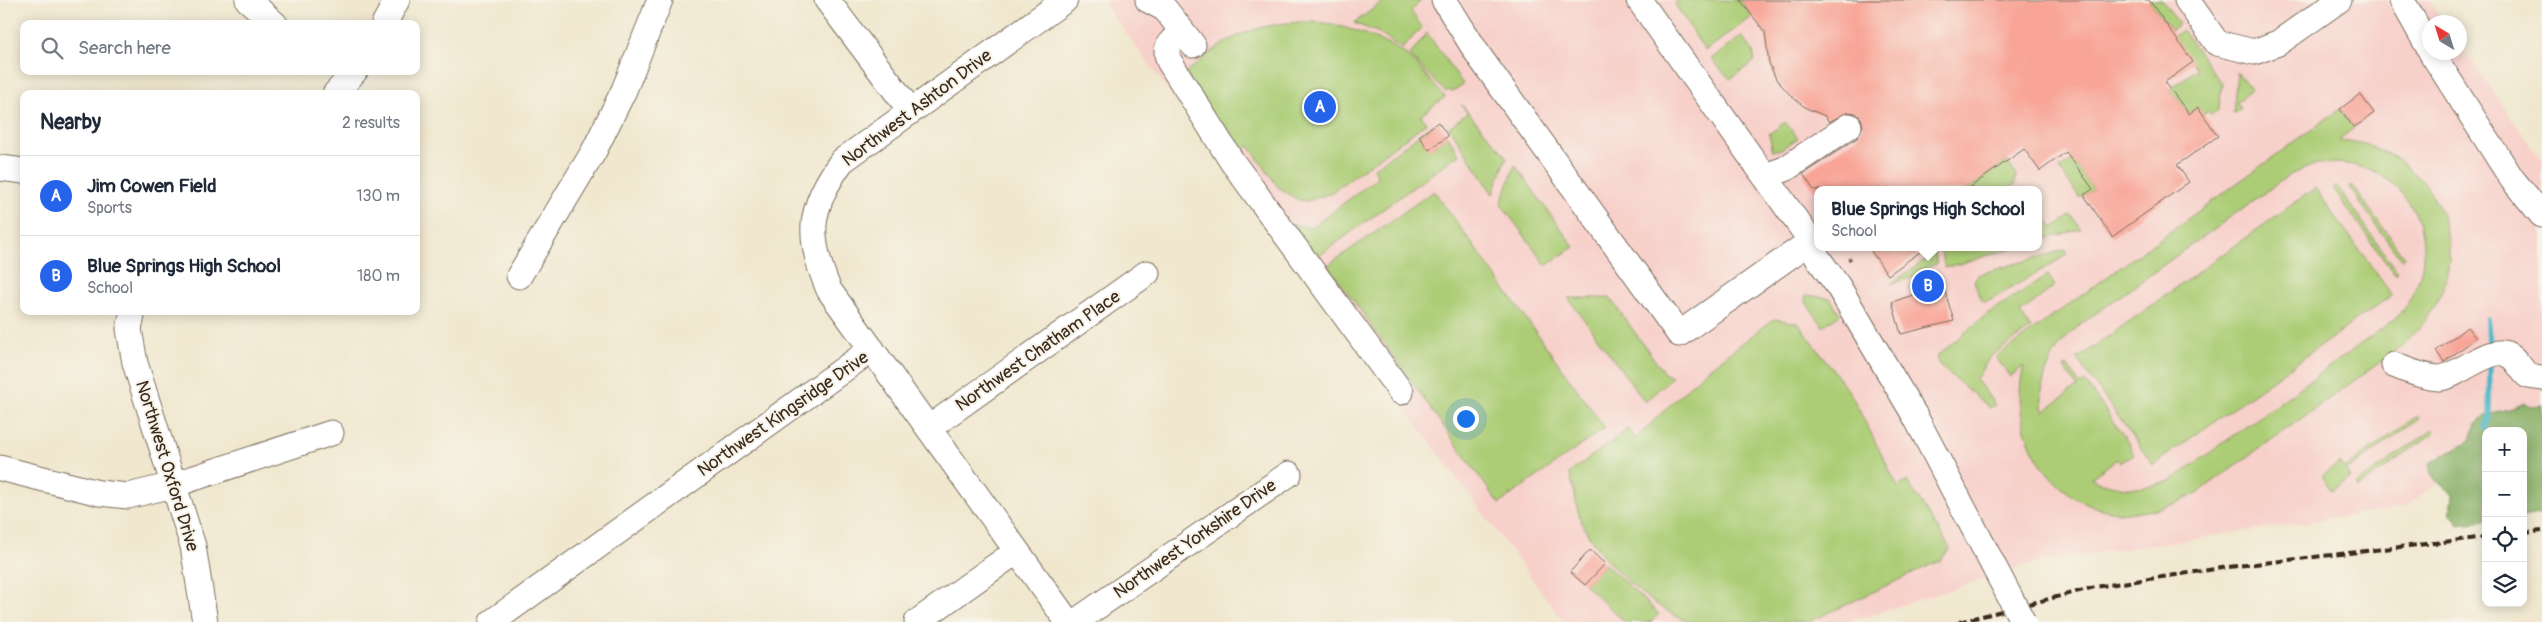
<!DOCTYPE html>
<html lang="en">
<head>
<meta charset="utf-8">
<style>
  body { margin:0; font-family:Pangolin,sans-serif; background:#f2f2f3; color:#1f2937 }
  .controls { position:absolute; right:15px; bottom:15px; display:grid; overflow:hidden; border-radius:10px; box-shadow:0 2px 12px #0003 }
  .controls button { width:45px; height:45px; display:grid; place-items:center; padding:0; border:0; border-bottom:1px solid #e0e1e3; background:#fff; color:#1f2937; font:25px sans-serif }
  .compass { position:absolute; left:2422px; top:15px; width:45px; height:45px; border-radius:50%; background:#fff; box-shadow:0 2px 12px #0003; rotate:322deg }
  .you { position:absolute; left:1465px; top:418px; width:18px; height:18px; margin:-12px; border:4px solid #fff; border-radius:50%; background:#1a73e8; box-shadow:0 0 0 8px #1a73e833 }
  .badge { display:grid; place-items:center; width:32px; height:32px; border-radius:50%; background:#2563eb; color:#fff; font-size:16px; font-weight:700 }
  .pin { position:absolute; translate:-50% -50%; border:2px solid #fff; box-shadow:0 1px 5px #0006 }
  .popup { position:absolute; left:1814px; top:186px; width:228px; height:65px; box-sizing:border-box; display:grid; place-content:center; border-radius:10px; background:#fff; filter:drop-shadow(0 1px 4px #0005); font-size:16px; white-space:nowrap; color:#747a83 }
  .popup b { font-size:19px; color:#1f2937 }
  .popup::after { content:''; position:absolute; left:50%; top:100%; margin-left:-10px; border:10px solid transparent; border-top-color:#fff }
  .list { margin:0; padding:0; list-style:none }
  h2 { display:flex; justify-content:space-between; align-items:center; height:65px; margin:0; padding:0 20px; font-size:21px }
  h2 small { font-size:16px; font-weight:400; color:#747a83 }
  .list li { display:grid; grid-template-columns:32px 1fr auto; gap:15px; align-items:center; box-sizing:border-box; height:80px; padding:0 20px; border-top:1px solid #e0e1e3 }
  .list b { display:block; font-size:19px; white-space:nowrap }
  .list p { margin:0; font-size:16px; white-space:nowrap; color:#747a83 }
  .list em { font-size:16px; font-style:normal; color:#747a83 }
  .icon { flex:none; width:28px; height:28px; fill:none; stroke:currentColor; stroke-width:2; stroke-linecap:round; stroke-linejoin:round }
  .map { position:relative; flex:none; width:2542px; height:622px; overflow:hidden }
  .search { position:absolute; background:#fff; box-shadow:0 2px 12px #0003; left:20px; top:20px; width:400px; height:55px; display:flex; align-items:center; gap:12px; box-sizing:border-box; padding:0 18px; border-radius:10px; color:#747a83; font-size:19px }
  .panel { position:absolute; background:#fff; box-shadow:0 2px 12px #0003; left:20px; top:90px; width:400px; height:225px; border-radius:10px }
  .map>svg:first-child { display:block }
  .built { fill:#f7d0ca; fill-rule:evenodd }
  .green { fill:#accd76; stroke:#747c4a; fill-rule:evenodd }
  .forest { fill:#89b067; stroke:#626d42 }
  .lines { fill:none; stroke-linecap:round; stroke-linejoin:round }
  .stream { stroke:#4cb7c9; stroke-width:5.5 }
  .building { fill:#f8a597 }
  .minor-casing { stroke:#7a6c5c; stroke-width:27 }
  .path { stroke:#7a6c5c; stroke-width:3; stroke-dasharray:4 4; stroke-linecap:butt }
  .minor { stroke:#fff; stroke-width:25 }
  .rail { stroke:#3b2a1e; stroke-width:4; stroke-dasharray:8 4; stroke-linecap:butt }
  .minor-bridge-casing { stroke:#7a6c5c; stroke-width:27; stroke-linecap:butt }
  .minor-bridge { stroke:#fff; stroke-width:25 }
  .labels { text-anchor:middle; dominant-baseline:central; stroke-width:4; stroke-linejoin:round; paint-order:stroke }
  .street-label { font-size:18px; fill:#3b2a1e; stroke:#f7f3e8 }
</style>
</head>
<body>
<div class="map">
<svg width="2542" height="622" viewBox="0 0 2542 622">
  <rect width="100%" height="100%" fill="#f7f3e8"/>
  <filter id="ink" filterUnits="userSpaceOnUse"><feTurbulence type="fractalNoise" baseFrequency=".02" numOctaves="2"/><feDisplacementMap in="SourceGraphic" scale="10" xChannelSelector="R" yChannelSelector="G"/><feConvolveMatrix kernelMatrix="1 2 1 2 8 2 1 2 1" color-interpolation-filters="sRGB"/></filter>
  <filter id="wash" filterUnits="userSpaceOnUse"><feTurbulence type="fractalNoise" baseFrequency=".0096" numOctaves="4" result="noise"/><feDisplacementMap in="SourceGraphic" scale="20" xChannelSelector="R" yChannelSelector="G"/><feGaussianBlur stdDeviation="1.12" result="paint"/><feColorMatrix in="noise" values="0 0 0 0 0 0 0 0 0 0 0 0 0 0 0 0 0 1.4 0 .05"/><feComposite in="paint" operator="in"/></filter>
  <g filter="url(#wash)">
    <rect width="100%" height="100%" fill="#f0e7ce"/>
    <!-- built -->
    <path class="built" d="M1110 0H2429L2444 22H2430V52H2460V44L2542 162V411L2486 431V450L2403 508 2040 561 1849 622H1564L1104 4ZM1818 190H2038V247H1818Z"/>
    <!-- green -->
    <path class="green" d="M1385 0 1421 1 1411 11 1422 27 1402 49 1377 32 1354 23Z
      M1676 0H1740L1752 17 1705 51 1675 4 1677 2Z
      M2149 0H2162L2179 24 2171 30Z
      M1318 22C1347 26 1401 43 1420 68 1427 77 1436 88 1445 97L1421 115 1426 123 1329 194 1307 201 1298 200 1278 187 1249 146 1236 155 1186 72C1198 65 1206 55 1217 48 1246 27 1282 21 1318 22Z
      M2183 30 2222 84 2219 109 2212 115 2208 111 2203 115 2197 108 2189 114 2170 89 2197 69 2174 36Z
      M1427 33 1463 84 1452 92 1449 90 1445 92 1410 55Z
      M1742 36 1753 51 1755 61 1730 79 1711 59Z
      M2237 72 2252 90 2237 102 2241 108 2233 114Z
      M1461 104 1507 157 1493 194 1449 127 1467 113Z
      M2340 109 2354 128 2338 140C2397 142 2447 191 2449 251 2450 289 2429 322 2401 347L2200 491C2175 506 2147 515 2117 512 2048 504 2007 429 2024 366L2010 377 1996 357ZM2336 163C2421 167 2451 261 2394 320L2172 480C2145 491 2118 491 2091 478L2117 459 2120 463 2134 454 2131 450 2132 448 2085 382 2080 385 2067 365 2064 367 2077 387 2043 412C2037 378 2054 346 2080 325L2289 175 2317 164Z
      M1785 122 1798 138 1781 149 1773 151 1769 134Z
      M1432 125 1430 149 1448 136 1459 154 1313 260 1286 224 1312 227 1376 179 1377 175 1374 168Z
      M2072 160 2093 189 2080 198 2059 169Z
      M2007 161 2016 175 2015 185 2008 190H1966Z
      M1515 165 1574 247 1546 265 1501 204Z
      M2352 185 2404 257 2401 260 2349 187Z
      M2337 186 2398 272 2395 274 2333 189Z
      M2315 188 2392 295 2153 465 2077 359Z
      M1434 191 1605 428 1499 504 1328 265Z
      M2038 207 2053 228 2071 215 2081 229 2038 241Z
      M1942 247H2017L1945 268 1940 248Z
      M2064 250H2067V255L1991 300 1985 302 1980 299 1974 281 1979 274Z
      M1935 253 1937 264 1919 270 1917 276 1891 284Z
      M2048 275 2055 286 2020 313 2031 328 1990 357 1976 379 1995 405 1990 408 1941 367 1936 357 1987 314Z
      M1806 295 1830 298 1840 314 1823 326 1805 301Z
      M1568 298H1610L1664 373 1672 377 1645 402Z
      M1774 319 1798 323 1851 394 1898 487 1907 481 1950 548 1941 560 1809 622H1689C1649 606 1596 559 1580 518 1575 503 1575 488 1569 473L1628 429 1636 438 1704 372Z
      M2417 416 2419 419 2346 471 2350 478 2332 491 2321 476 2339 463 2344 469Z
      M2433 429 2435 432 2357 488 2355 485Z
      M1605 564 1659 614 1651 622H1625L1585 585Z"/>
    <!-- forest -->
    <path class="forest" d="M2524 403 2531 406 2542 405V513L2523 517V431H2486V521L2459 524 2450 513 2452 494C2443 485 2427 478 2430 463L2470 440C2479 404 2499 417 2524 403Z"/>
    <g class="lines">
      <!-- stream -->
      <path class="stream" d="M2488 319 2489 347
        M2486 427 2489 417 2490 365"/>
    </g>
    <g id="blocks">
      <!-- building -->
      <path class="building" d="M1740 0H2149L2193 62 2165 82 2189 114 2198 107 2218 136 2177 165 2189 182 2112 237 2084 195 2093 189 2066 152 2040 171 2024 149 1966 190H1814L1803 174 1857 138 1863 126 1861 118 1856 113 1848 112 1829 122 1825 116 1806 108 1791 96 1776 79 1769 63 1765 32Z
        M2360 94 2374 113 2354 128 2340 109Z
        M1438 122 1448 136 1429 150 1419 136Z
        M1868 247H1927L1888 275Z
        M1943 285 1954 321 1901 334 1892 302Z
        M2467 327 2476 338 2444 362 2436 351Z
        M1590 550 1605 564 1585 585 1570 572Z"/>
    </g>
  </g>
  <g filter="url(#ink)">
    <use href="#blocks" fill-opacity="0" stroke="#7a6c5c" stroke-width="1"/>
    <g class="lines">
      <defs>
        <path id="minor" d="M248 0 275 24
          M827 0 910 110
          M1065 0 842 161C808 208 806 237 829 290L1068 622
          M1148 0 1165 9 1193 45
          M1444 0 1479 56 1679 334 1811 241
          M1639 0 1811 241 1817 257 1838 286 1915 416
          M2187 0 2217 43 2254 52 2278 43 2339 0
          M2402 0 2430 50
          M384 24 397 0
          M1182 32C1171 41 1163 46 1169 61L1231 160 1401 392
          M2431 52 2512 179 2542 215
          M335 94 355 71
          M0 168 24 171
          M1765 176 1785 169 1849 126
          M519 276 594 151 624 90 660 0
          M133 311 129 329 135 363 193 546 205 622
          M2394 365C2408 371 2423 377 2439 378 2457 378 2493 342 2510 356 2517 360 2522 371 2528 376L2542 378
          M929 428 1147 273
          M0 468 99 493 128 496 173 485 331 433
          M492 622 872 349
          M917 622 1017 551
          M1075 622 1289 474"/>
      </defs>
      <!-- minor casing -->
      <use href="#minor" class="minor-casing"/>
      <!-- path -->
      <path class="path" d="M1848 260 1853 257"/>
      <!-- minor -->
      <use href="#minor" class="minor"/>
      <!-- rail -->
      <path class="rail" d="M2523 533 2542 531
        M1959 622 2095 587 2229 567 2486 537"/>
      <defs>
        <path id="minor-bridge" d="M1915 416 2023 622"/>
      </defs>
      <!-- minor-bridge casing -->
      <use href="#minor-bridge" class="minor-bridge-casing"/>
      <!-- minor-bridge -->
      <use href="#minor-bridge" class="minor-bridge"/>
    </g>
  </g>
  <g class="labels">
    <!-- street labels -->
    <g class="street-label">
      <text transform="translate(917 108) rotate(-37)">Northwest Ashton Drive</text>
      <text transform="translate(1038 351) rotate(-35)">Northwest Chatham Place</text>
      <text transform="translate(783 414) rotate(-35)">Northwest Kingsridge Drive</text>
      <text transform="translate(167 466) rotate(73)">Northwest Oxford Drive</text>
      <text transform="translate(1195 539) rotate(-35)">Northwest Yorkshire Drive</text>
    </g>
  </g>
</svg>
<div class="controls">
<button>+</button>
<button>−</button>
<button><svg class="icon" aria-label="locate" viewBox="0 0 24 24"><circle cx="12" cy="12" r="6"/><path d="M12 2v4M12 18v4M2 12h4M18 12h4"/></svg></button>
<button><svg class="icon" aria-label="layers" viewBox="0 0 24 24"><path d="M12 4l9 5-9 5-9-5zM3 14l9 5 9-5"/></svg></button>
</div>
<svg class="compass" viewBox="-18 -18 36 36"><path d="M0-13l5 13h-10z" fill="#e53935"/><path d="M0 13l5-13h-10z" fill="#747a83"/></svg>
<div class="you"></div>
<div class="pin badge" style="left:1320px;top:107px">A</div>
<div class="pin badge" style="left:1928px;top:286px">B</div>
<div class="popup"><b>Blue Springs High School</b>School</div>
<div class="search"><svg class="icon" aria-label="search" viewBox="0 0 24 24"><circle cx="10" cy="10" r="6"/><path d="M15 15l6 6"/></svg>Search here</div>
<section class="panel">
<h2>Nearby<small>2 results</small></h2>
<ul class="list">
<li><span class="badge">A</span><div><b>Jim Cowen Field</b><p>Sports</p></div><em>130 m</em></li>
<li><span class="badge">B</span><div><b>Blue Springs High School</b><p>School</p></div><em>180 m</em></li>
</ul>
</section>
</div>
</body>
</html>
